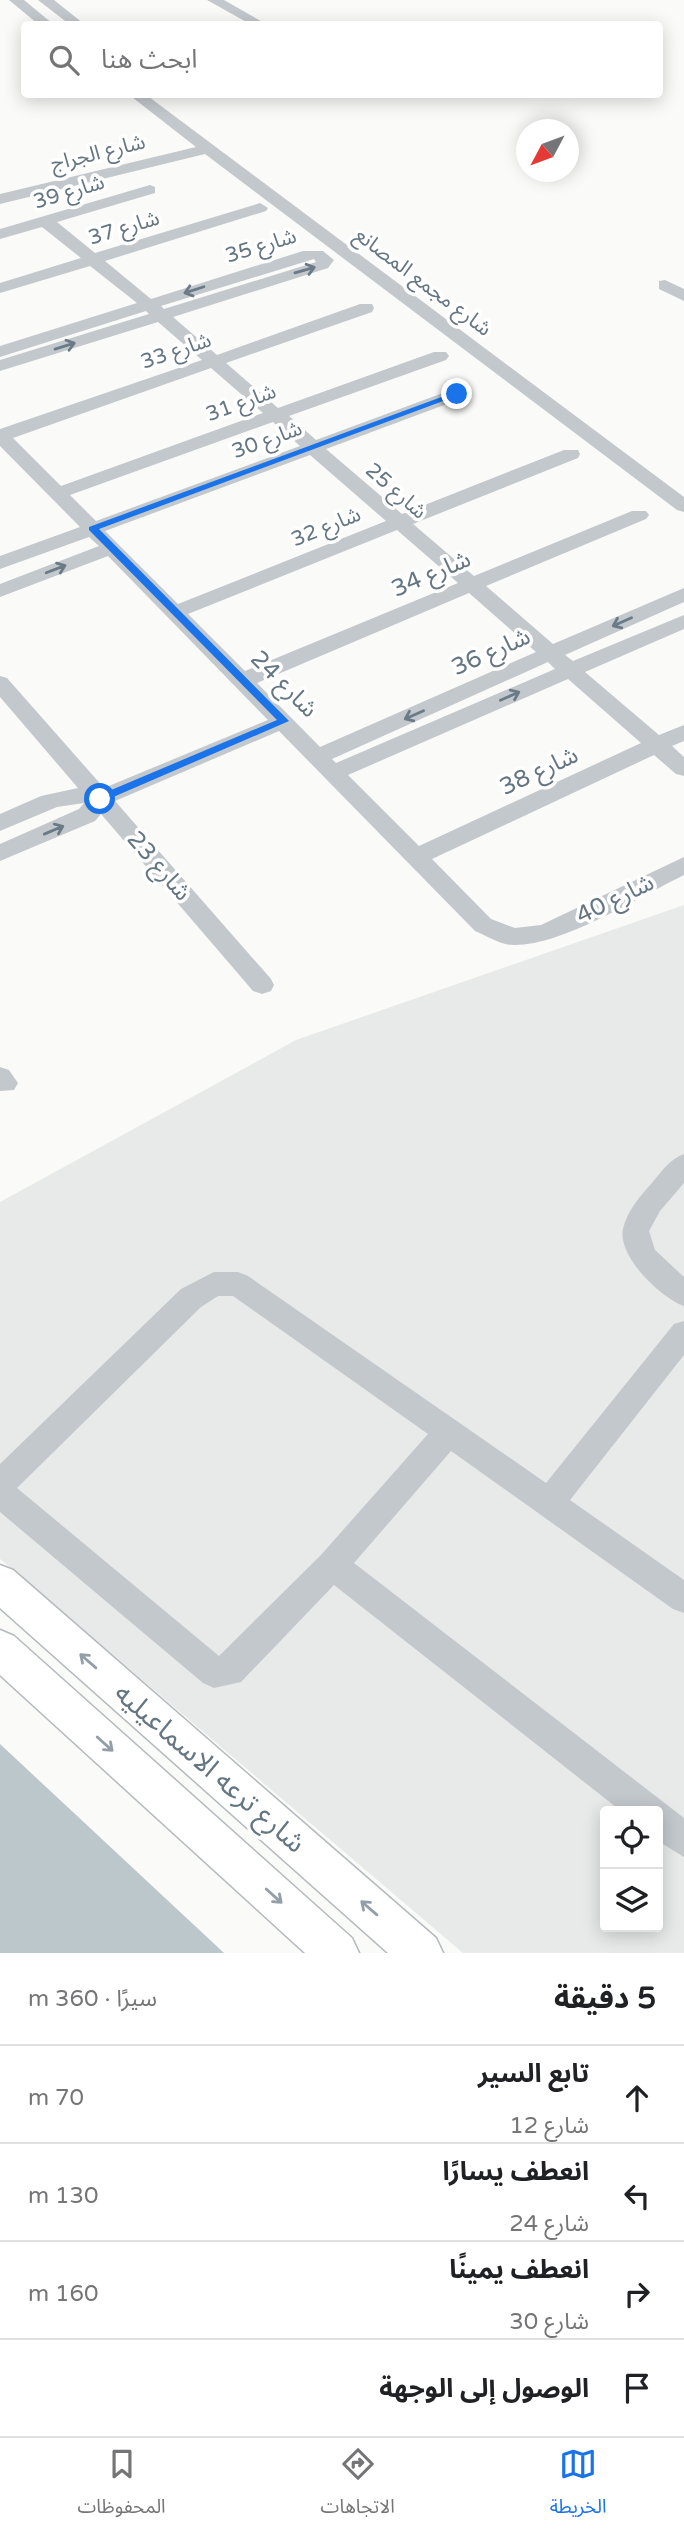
<!DOCTYPE html>
<html lang="ar">
<head>
<meta charset="utf-8">
<style>
  body { margin:0; font-family:"Varela Round","Noto Sans Arabic",sans-serif; background:#f6f6f6; color:#202124; direction:rtl }
  .controls { position:absolute; right:21px; bottom:21px; display:grid; overflow:hidden; border-radius:7px; box-shadow:0 4px 18px #0003 }
  .controls button { width:63px; height:63px; display:grid; place-items:center; padding:0; border:0; border-bottom:2px solid #e0e0e0; background:#fff; color:#202124; font:35px sans-serif }
  .compass { position:absolute; left:516px; top:119px; width:63px; height:63px; border-radius:50%; background:#fff; box-shadow:0 4px 18px #0003; rotate:229deg }
  .stop { position:absolute; width:21px; height:21px; margin:-16px; border:5px solid #1a73e8; border-radius:50%; background:#fff }
  .stop.end { background:#1a73e8; border-color:#fff; box-shadow:0 2px 7px #0008 }
  .list { margin:0; padding:0; list-style:none }
  h2 { display:flex; justify-content:space-between; align-items:center; height:91px; margin:0; padding:0 28px; font-size:30px }
  h2 small { font-size:23px; font-weight:400; color:#757577 }
  .list li { display:grid; grid-template-columns:46px 1fr auto; gap:21px; align-items:center; box-sizing:border-box; height:98px; padding:0 28px; border-top:2px solid #e0e0e0 }
  .list b { display:block; font-size:26px; white-space:nowrap }
  .list p { margin:0; font-size:23px; white-space:nowrap; color:#757577 }
  .list em { font-size:23px; font-style:normal; color:#757577 }
  .icon { flex:none; width:38px; height:38px; fill:none; stroke:currentColor; stroke-width:2; stroke-linecap:round; stroke-linejoin:round }
  .map { position:relative; flex:none; width:684px; height:1953px; overflow:hidden; direction:ltr }
  .search { position:absolute; background:#fff; box-shadow:0 4px 18px #0003; left:21px; right:21px; top:21px; height:77px; display:flex; align-items:center; gap:18px; box-sizing:border-box; padding:0 24px; border-radius:7px; color:#757577; font-size:26px }
  .sheet { height:483px; background:#fff }
  nav { display:flex; justify-content:space-around; align-items:center; box-sizing:border-box; height:98px; border-top:2px solid #e0e0e0; background:#fff; font-size:19px; color:#757577 }
  nav a { display:grid; justify-items:center; gap:4px }
  nav .on { color:#1a73e8 }
  .map>svg:first-child { display:block }
  .built { fill:#e8e9e9; fill-rule:evenodd }
  .water { fill:#bbc7cb }
  .lines { fill:none; stroke-linecap:round; stroke-linejoin:round }
  .major-casing { stroke:#b5babe; stroke-width:3 }
  .minor { fill:#c3c8cc; fill-rule:evenodd }
  .major { fill:#fff; fill-rule:evenodd }
  .oneway { stroke:#6a7a87 }
  .oneway2 { stroke:#939fa8 }
  .route { fill:#1a73e8 }
  .labels { text-anchor:middle; dominant-baseline:central; stroke-width:7; stroke-linejoin:round; paint-order:stroke }
  .far-street-label { font-size:21px; fill:#657683; stroke:#fff }
  .street-label { font-size:24px; fill:#657683; stroke:#fff }
  .near-street-label { font-size:28px; fill:#657683; stroke:#fff }
</style>
</head>
<body>
<div class="map">
<svg width="684" height="1953" viewBox="0 0 684 1953">
  <rect width="100%" height="100%" fill="#fafaf8"/>
  <!-- built -->
  <path class="built" d="M684 905V1953H463L0 1559V1202L296 1040ZM605 1811H658V1927H605Z"/>
  <!-- water -->
  <path class="water" d="M0 1744 224 1953H0Z"/>
  <g class="lines">
    <defs>
      <path id="major" d="M0 1565 13 1570 436 1938 443 1953H388L0 1608Z
        M0 1630 14 1636 352 1938 359 1953H305L0 1675Z"/>
    </defs>
    <!-- major casing -->
    <use href="#major" class="major-casing"/>
    <!-- minor -->
    <path class="minor" d="M9 0H24L53 24H38Z
      M38 0H54L84 24H69Z
      M207 0H224L266 24H250Z
      M128 94H145L684 497V512L677 510 205 154 0 204V194L196 147Z
      M150 185 155 187V193L57 222 95 253 254 205 260 203 268 208 266 211 105 261 151 299 303 251H323L334 260 328 268 173 317 217 355 360 304H372L374 308 372 312 226 363 278 408 434 352H446L449 356 446 360 289 416 316 440 451 390H463L466 394 463 398 326 449 402 514 564 450H578L580 454 578 458 413 524 474 576 632 511H646L649 515 646 519 486 586 553 644 684 588V602L565 655 573 661 684 615V629L585 672 659 735 684 725V741L672 746 684 757V776L676 774 654 755 432 859 491 919 515 928 541 925 684 857V875C639 897 563 945 515 945 502 946 487 936 475 931L279 731 115 801 271 979 274 985 271 991 262 994 253 991 101 814 95 821 0 861V844L79 809 84 803 57 807 0 831V814L41 796 78 788 0 697V676L7 678 104 788 268 720 108 556 0 597V584L99 546 89 537 0 569V556L80 527 0 446V429L202 360 158 322 0 371V360L149 314 146 311 0 357V346L137 303 90 266 0 293V283L81 258 42 227 0 239V229ZM314 259 316 262 164 309 161 306ZM211 368 263 413 61 486 13 438ZM273 422 300 446 96 521 70 495ZM310 455 386 521 178 604 105 531ZM397 530 458 583 245 671 188 614ZM469 593 536 652 320 747 257 683ZM548 662 555 669 336 763 332 759ZM568 679 641 743 419 846 348 775Z
      M665 280 684 289V301L659 289V281Z
      M0 1067 9 1070 18 1083 14 1090 0 1091Z
      M684 1154V1183L660 1211 649 1231 655 1250 684 1277V1306C661 1298 617 1256 623 1229 627 1211 640 1196 652 1183 661 1172 670 1159 684 1154Z
      M214 1272H238L248 1276 546 1483 674 1324 684 1321V1355L570 1500 684 1580V1613L673 1609 451 1451 354 1563 684 1818V1857L658 1841V1811H621L334 1585 241 1682 214 1688 203 1683 0 1512V1464L181 1289ZM218 1296H233L428 1434 321 1555 219 1656 17 1488 201 1307Z"/>
    <!-- major -->
    <use href="#major" class="major"/>
  </g>
  <!-- one-way arrows -->
  <defs><path id="oneway-shaft" d="M-6 0H5M1.5-3L5.5 0L1.5 3" fill="none" stroke-width="1.6" stroke-linecap="round" stroke-linejoin="round" transform="scale(1.75)"/></defs>
  <g class="oneway">
    <use href="#oneway-shaft" transform="translate(305 270) rotate(-16)"/>
    <use href="#oneway-shaft" transform="translate(194 290) rotate(162)"/>
    <use href="#oneway-shaft" transform="translate(65 346) rotate(-17)"/>
    <use href="#oneway-shaft" transform="translate(56 569) rotate(-21)"/>
    <use href="#oneway-shaft" transform="translate(622 622) rotate(156)"/>
    <use href="#oneway-shaft" transform="translate(510 696) rotate(-24)"/>
    <use href="#oneway-shaft" transform="translate(414 715) rotate(156)"/>
    <use href="#oneway-shaft" transform="translate(54 830) rotate(-23)"/>
  </g>
  <g class="oneway2">
    <use href="#oneway-shaft" transform="translate(88 1661) rotate(-139)"/>
    <use href="#oneway-shaft" transform="translate(105 1744) rotate(42)"/>
    <use href="#oneway-shaft" transform="translate(274 1896) rotate(42)"/>
    <use href="#oneway-shaft" transform="translate(369 1908) rotate(-139)"/>
  </g>
  <!-- route -->
  <path class="route" d="M455 392 462 394 99 529 289 721 104 801H97V796L277 720 89 530V527Z"/>
  <g class="labels">
    <!-- far-street labels -->
    <g class="far-street-label">
      <text transform="translate(98 153) rotate(-14)">شارع الجراج</text>
      <text transform="translate(69 192) rotate(-17)">شارع 39</text>
      <text transform="translate(124 228) rotate(-17)">شارع 37</text>
      <text transform="translate(261 246) rotate(-17)">شارع 35</text>
      <text transform="translate(423 282) rotate(37)">شارع مجمع المصانع</text>
      <text transform="translate(176 351) rotate(-19)">شارع 33</text>
      <text transform="translate(241 403) rotate(-20)">شارع 31</text>
      <text transform="translate(267 440) rotate(-20)">شارع 30</text>
      <text transform="translate(396 491) rotate(41)">شارع 25</text>
      <text transform="translate(326 527) rotate(-22)">شارع 32</text>
    </g>
    <!-- street labels -->
    <g class="street-label">
      <text transform="translate(431 574) rotate(-23)">شارع 34</text>
      <text transform="translate(491 652) rotate(-24)">شارع 36</text>
      <text transform="translate(284 684) rotate(45)">شارع 24</text>
      <text transform="translate(539 771) rotate(-25)">شارع 38</text>
      <text transform="translate(159 866) rotate(49)">شارع 23</text>
      <text transform="translate(615 899) rotate(-26)">شارع 40</text>
    </g>
    <!-- near-street labels -->
    <g class="near-street-label">
      <text transform="translate(210 1768) rotate(41)">شارع ترعه الاسماعيليه</text>
    </g>
  </g>
</svg>
<div class="controls">
<button><svg class="icon" aria-label="locate" viewBox="0 0 24 24"><circle cx="12" cy="12" r="6"/><path d="M12 2v4M12 18v4M2 12h4M18 12h4"/></svg></button>
<button><svg class="icon" aria-label="layers" viewBox="0 0 24 24"><path d="M12 4l9 5-9 5-9-5zM3 14l9 5 9-5"/></svg></button>
</div>
<svg class="compass" viewBox="-18 -18 36 36"><path d="M0-13l5 13h-10z" fill="#e53935"/><path d="M0 13l5-13h-10z" fill="#757577"/></svg>
<div class="stop" style="left:100px;top:799px"></div>
<div class="stop end" style="left:457px;top:394px"></div>
<div class="search"><svg class="icon" aria-label="search" viewBox="0 0 24 24"><circle cx="10" cy="10" r="6"/><path d="M15 15l6 6"/></svg>ابحث هنا</div>
</div>
<section class="sheet">
<h2>5 دقيقة<small>سيرًا · 360 m</small></h2>
<ul class="list">
<li><svg class="icon" aria-label="ahead" viewBox="0 0 24 24"><path d="M12 20V5M6 11l6-6 6 6"/></svg><div><b>تابع السير</b><p>شارع 12</p></div><em>70 m</em></li>
<li><svg class="icon" aria-label="left" viewBox="0 0 24 24"><path d="M17 20v-9H6M10 6l-5 5 5 5"/></svg><div><b>انعطف يسارًا</b><p>شارع 24</p></div><em>130 m</em></li>
<li><svg class="icon" aria-label="right" viewBox="0 0 24 24"><path d="M7 20v-9h11M14 6l5 5-5 5"/></svg><div><b>انعطف يمينًا</b><p>شارع 30</p></div><em>160 m</em></li>
<li><svg class="icon" aria-label="arrive" viewBox="0 0 24 24"><path d="M6 21V4h12l-3 4 3 4H6"/></svg><div><b>الوصول إلى الوجهة</b></div></li>
</ul>
</section>
<nav>
<a class="on"><svg class="icon" aria-label="map" viewBox="0 0 24 24"><path d="M3 6l6-2 6 2 6-2v14l-6 2-6-2-6 2zM9 4v14M15 6v14"/></svg>الخريطة</a>
<a><svg class="icon" aria-label="directions" viewBox="0 0 24 24"><path d="M12 3l9 9-9 9-9-9zM9 14v-3h6M13 9l2 2-2 2"/></svg>الاتجاهات</a>
<a><svg class="icon" aria-label="saved" viewBox="0 0 24 24"><path d="M7 4h10v16l-5-4-5 4z"/></svg>المحفوظات</a>
</nav>
</body>
</html>
